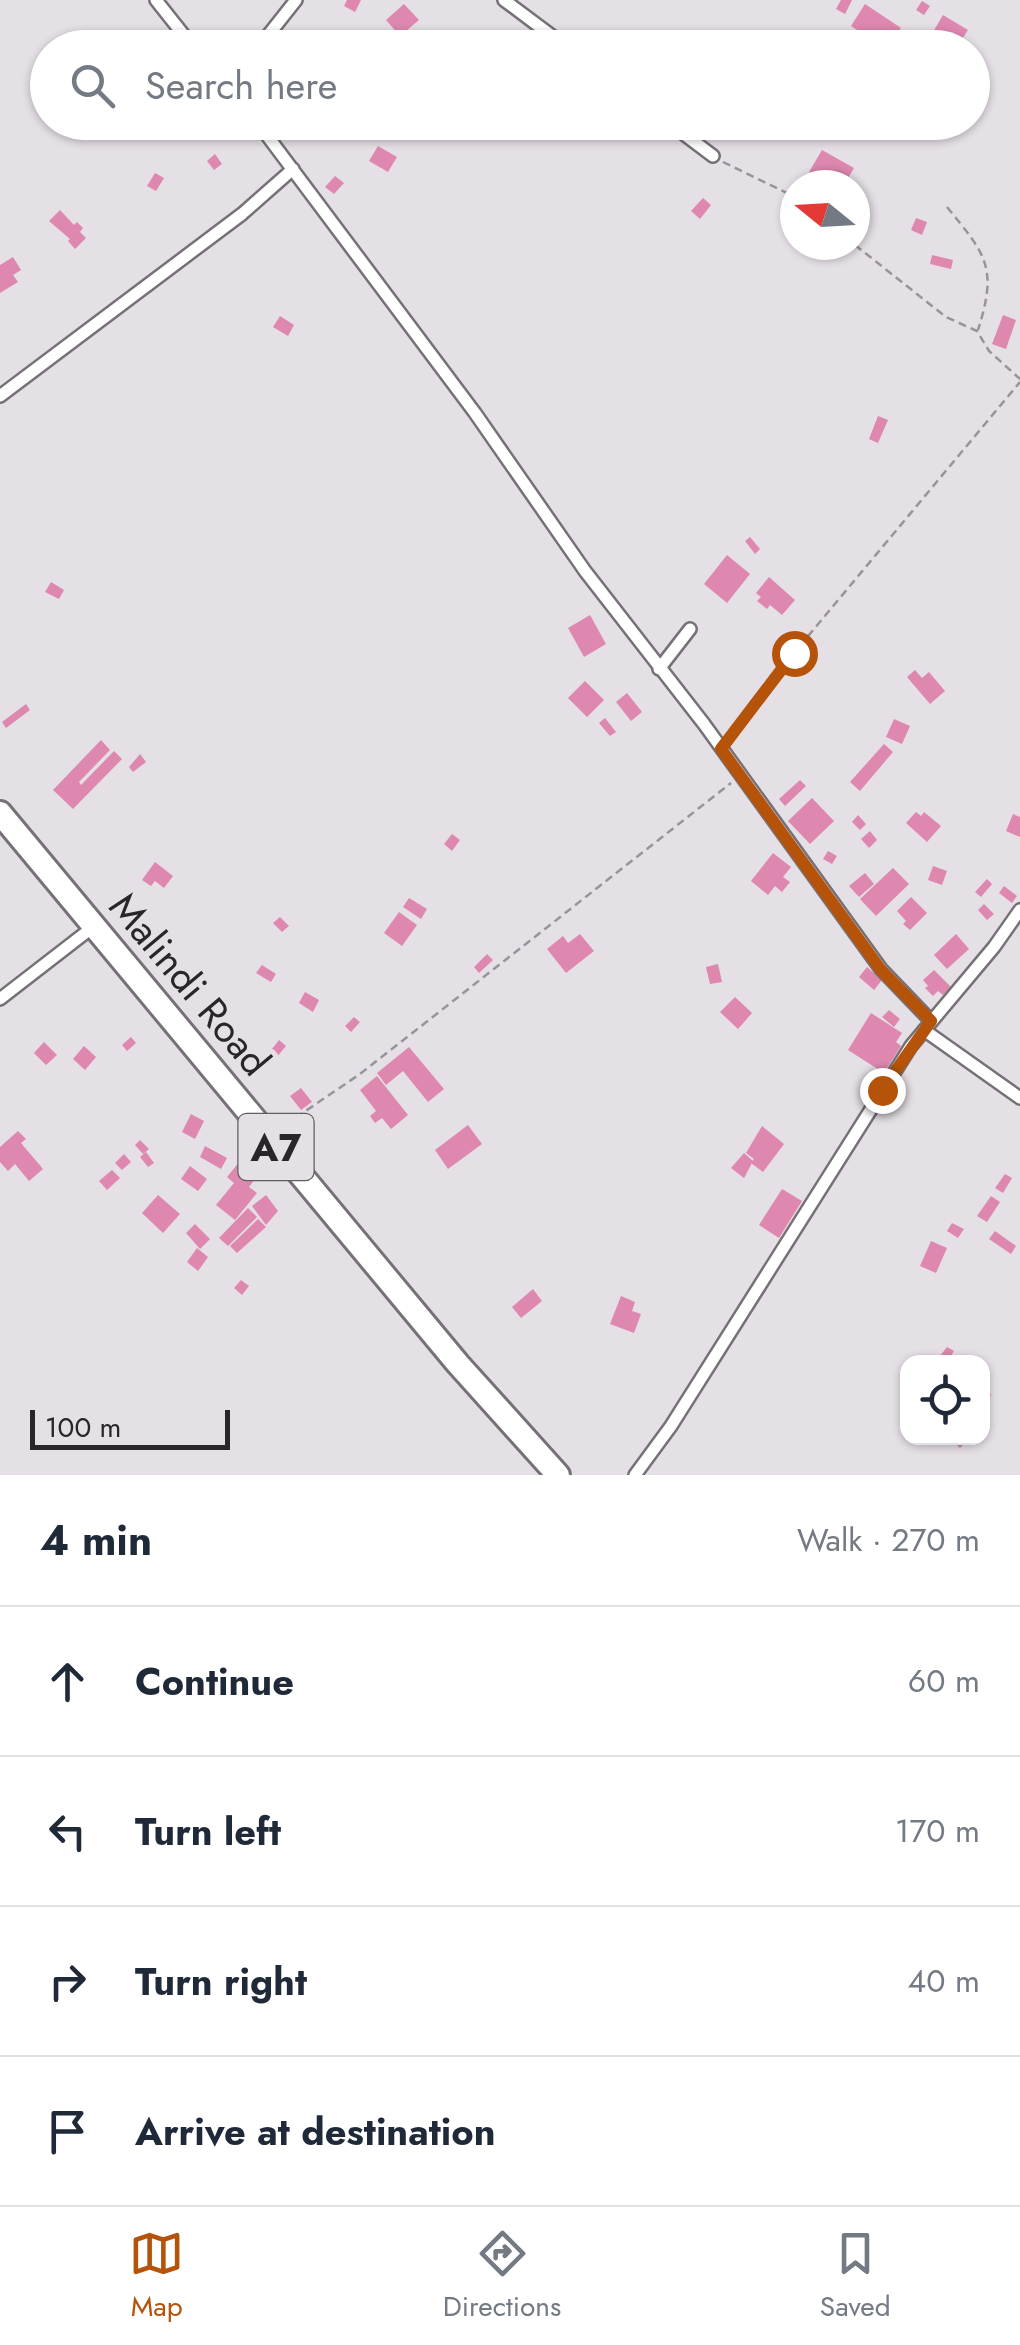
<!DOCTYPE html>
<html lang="en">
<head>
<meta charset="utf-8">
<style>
  body { margin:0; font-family:Jost,sans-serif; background:#f2f2f3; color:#1f2937 }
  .controls { position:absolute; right:30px; bottom:30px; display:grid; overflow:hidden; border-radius:20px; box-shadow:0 2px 8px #0004 }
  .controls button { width:90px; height:90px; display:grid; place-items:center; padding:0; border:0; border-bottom:2px solid #e0e1e3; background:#fff; color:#1f2937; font:50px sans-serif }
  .compass { position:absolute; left:780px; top:170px; width:90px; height:90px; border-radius:50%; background:#fff; box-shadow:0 2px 8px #0004; rotate:288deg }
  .scale { position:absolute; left:30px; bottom:25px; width:200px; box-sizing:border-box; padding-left:10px; border:5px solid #282629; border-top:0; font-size:28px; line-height:35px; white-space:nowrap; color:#282629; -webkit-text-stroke:8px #e5dfe6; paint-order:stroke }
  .stop { position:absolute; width:30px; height:30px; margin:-22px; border:8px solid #b45309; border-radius:50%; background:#fff }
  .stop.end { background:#b45309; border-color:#fff; box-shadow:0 2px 10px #0008 }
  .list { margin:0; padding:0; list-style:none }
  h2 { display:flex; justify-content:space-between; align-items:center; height:130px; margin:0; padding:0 40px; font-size:42px }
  h2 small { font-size:32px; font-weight:400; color:#747a83 }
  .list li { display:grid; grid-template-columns:65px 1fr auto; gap:30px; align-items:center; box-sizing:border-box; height:150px; padding:0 40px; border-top:2px solid #e0e1e3 }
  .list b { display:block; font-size:38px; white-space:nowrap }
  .list em { font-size:32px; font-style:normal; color:#747a83 }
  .icon { flex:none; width:55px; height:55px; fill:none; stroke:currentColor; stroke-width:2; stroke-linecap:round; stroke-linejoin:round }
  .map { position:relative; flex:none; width:1020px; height:1475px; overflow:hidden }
  .search { position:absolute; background:#fff; box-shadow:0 2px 8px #0004; left:30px; right:30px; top:30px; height:110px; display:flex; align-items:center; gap:25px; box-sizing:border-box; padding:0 35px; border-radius:55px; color:#747a83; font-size:38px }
  .sheet { height:730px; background:#fff }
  nav { display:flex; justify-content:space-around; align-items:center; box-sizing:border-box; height:140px; border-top:2px solid #e0e1e3; background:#fff; font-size:28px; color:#747a83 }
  nav a { display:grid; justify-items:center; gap:5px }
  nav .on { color:#b45309 }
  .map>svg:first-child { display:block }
  .building { fill:#de88b0 }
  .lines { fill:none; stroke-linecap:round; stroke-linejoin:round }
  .street-casing { stroke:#767177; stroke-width:16 }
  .highway-casing { stroke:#767177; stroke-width:28 }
  .path { stroke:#989499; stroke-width:2.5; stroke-dasharray:8 5; stroke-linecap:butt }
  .street { stroke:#fff; stroke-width:11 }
  .highway { stroke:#fff; stroke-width:22 }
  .route { stroke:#b45309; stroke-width:12 }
  .labels { text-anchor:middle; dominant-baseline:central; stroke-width:10; stroke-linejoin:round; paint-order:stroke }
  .shield { fill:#e5dfe6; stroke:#615e62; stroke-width:2.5 }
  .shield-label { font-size:38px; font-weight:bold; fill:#282629 }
  .street-label { font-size:40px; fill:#282629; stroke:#e5dfe6 }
</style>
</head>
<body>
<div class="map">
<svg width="1020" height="1475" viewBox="0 0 1020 1475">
  <rect width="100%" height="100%" fill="#e5dfe6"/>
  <!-- building -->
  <path class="building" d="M347 0H361L355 12 344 6Z
    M841 0H852L845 14 836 9Z
    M922 1 930 6 924 15 916 10Z
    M404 4 419 20 400 36 386 20Z
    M865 4 901 28 888 46 879 40 877 43 851 26Z
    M943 15 968 30 957 47 933 32Z
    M692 122H715L707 134Z
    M378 146 397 157 388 172 369 161Z
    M822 150 854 168 844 185H832L809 172Z
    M215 154 222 164 214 170 207 161Z
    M155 173 164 178 156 191 147 186Z
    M335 176 344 183 334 194 325 187Z
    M703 198 711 205 700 219 691 211Z
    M60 210 74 225 77 222 83 228 80 232 86 238 75 249 68 241 70 239 49 221Z
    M916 218 927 222 922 235 911 230Z
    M932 255 953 260 951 269 930 264Z
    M13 257 21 270 13 275 18 282 0 293V265Z
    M1003 315 1016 320 1006 349 992 344Z
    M280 316 294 325 288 336 273 327Z
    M878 416 888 420 878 443 869 439Z
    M750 537 760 549 755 554 745 541Z
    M727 555 750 574 727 603 704 584Z
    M769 577 795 600 782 615 770 605 767 609 757 601 761 597 756 593Z
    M51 582 64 590 59 599 45 592Z
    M590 615 606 644 584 657 568 628Z
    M915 670 922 678 929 672 945 691 930 704 907 677Z
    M585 681 604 700 587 717 568 698Z
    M627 693 642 712 631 721 616 702Z
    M26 704 30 710 6 728 2 722Z
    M605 718 616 732 610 736 599 723Z
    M894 719 910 726 902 744 886 737Z
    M101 740 110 750 79 782 81 785 114 751 122 759 73 809 53 790Z
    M884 744 893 752 860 791 850 782Z
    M140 754 146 762 133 772 129 767Z
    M800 780 806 786 785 806 779 799Z
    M812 798 834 821 810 844 788 821Z
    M916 812 921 816 924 812 941 826 927 842 906 823Z
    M1013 814 1020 817V837L1006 831Z
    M858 815 866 824 860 830 852 822Z
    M870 831 877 840 869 848 861 839Z
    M452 834 460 840 452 851 444 844Z
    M828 851 837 856 832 864 823 859Z
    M773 853 791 867 783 877 790 882 782 892 775 886 768 895 751 881Z
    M155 862 173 876 164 888 155 881 151 886 142 880Z
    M933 866 947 871 942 885 928 880Z
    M893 868 909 884 876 916 860 899Z
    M865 873 874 884 859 897 849 886Z
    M987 879 992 884 981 897 975 892Z
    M1004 886 1017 896 1012 903 999 893Z
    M911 897 927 913 910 930 903 924 906 921 897 911Z
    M409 898 427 909 421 919 403 907Z
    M984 904 994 914 987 920 978 910Z
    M399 912 417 925 402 946 384 933Z
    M280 917 289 926 282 932 273 923Z
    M580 934 594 951 566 973 547 949 563 936 568 943Z
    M956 934 969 949 947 969 934 955Z
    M487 954 493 960 479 973 474 967Z
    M718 964 722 982 710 984 706 967Z
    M262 965 276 974 271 982 256 973Z
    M867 967 882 980 874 990 859 977Z
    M934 970 951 987 943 995 938 991 933 996 925 988 928 986 923 980Z
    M305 992 319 1000 313 1012 299 1003Z
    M735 997 752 1013 738 1029 720 1012Z
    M889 1010 900 1019 894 1027 882 1017Z
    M871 1013 902 1033 896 1042 901 1046 884 1073 848 1050Z
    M354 1017 360 1022 351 1032 345 1026Z
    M131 1037 136 1043 127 1051 122 1045Z
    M279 1040 286 1046 271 1064 264 1059Z
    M44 1042 57 1055 46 1065 34 1053Z
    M84 1046 96 1057 85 1070 73 1059Z
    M409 1047 444 1089 428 1102 403 1071 386 1085 377 1073Z
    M377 1076 408 1115 391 1129 382 1118 375 1123 370 1116 376 1111 360 1090Z
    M301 1088 312 1102 301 1110 290 1096Z
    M191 1114 204 1121 195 1139 182 1132Z
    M468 1125 482 1144 448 1169 435 1150Z
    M762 1126 784 1144 763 1172 751 1163 754 1159 746 1153Z
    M18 1131 26 1139 21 1143 43 1169 29 1181 15 1164 8 1171 0 1162V1147Z
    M140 1140 149 1149 143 1154 135 1145Z
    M205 1146 227 1158 221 1169 200 1157Z
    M146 1152 154 1163 148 1167 140 1157Z
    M744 1153 753 1161 744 1178 731 1168Z
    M124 1154 131 1162 122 1170 115 1163Z
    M240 1161 258 1175 249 1187 257 1193 235 1220 216 1205 234 1183 227 1177Z
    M190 1166 207 1179 198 1191 181 1179Z
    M112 1170 120 1178 107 1190 99 1181Z
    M1005 1174 1012 1178 1003 1193 995 1188Z
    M782 1189 802 1201 779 1238 759 1225Z
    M158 1195 180 1214 163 1233 142 1213Z
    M266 1195 278 1211 266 1225 252 1206Z
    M991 1196 1000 1202 987 1222 977 1216Z
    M248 1208 257 1217 228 1246 219 1238Z
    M258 1219 266 1227 237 1253 230 1246Z
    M952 1223 964 1229 958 1238 947 1231Z
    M195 1224 210 1239 200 1249 186 1233Z
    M995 1231 1016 1246 1011 1254 989 1239Z
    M931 1241 947 1248 936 1273 920 1266Z
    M197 1248 208 1257 198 1271 187 1262Z
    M241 1280 249 1286 242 1295 234 1288Z
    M533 1289 542 1301 521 1318 512 1307Z
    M621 1296 635 1302 632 1311 641 1314 634 1333 610 1324Z
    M947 1347 954 1351 948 1361 940 1356Z
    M982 1392 991 1394 986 1411 982 1410Z
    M949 1438H970L960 1448Z"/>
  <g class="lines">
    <defs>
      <path id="street" d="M156 0 194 48
        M504 0 568 48
        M258 48 296 0
        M257 122 475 413 585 571 704 724 881 969 931 1021
        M668 122 713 156
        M0 396 242 214 293 169
        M659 669 690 629
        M0 999 93 927
        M924 1030 1020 1098
        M635 1475 671 1426 911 1046 994 947 1020 910"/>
      <path id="highway" d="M0 813 458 1364 558 1475"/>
    </defs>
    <!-- street casing -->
    <use href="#street" class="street-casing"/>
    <!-- highway casing -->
    <use href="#highway" class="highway-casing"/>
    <!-- path -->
    <path class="path" d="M723 162 795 197
      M947 207C986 255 998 267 978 330
      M855 245 946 317 977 331 989 351 1020 379
      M728 739 794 653 1020 382
      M285 1125 360 1074 731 783"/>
    <!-- street -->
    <use href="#street" class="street"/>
    <!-- highway -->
    <use href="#highway" class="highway"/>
  </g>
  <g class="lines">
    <!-- route -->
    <path class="route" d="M794 653 721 749 881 970 931 1021 882 1090"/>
  </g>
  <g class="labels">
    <!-- shield labels -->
    <rect class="shield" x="238.5" y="1114" width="75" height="66" rx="8"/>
    <g class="shield-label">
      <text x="276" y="1147">A7</text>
    </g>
    <!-- street labels -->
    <g class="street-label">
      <text transform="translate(190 984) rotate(50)">Malindi Road</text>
    </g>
  </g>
</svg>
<div class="controls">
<button><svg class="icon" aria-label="locate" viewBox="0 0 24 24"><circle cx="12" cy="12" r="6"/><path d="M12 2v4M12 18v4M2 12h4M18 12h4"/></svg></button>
</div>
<svg class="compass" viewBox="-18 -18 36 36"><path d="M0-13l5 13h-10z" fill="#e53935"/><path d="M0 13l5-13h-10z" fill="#747a83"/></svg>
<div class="scale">100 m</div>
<div class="stop" style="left:794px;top:653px"></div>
<div class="stop end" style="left:882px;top:1090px"></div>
<div class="search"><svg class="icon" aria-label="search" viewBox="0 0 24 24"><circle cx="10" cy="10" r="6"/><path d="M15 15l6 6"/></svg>Search here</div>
</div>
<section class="sheet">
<h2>4 min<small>Walk · 270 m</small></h2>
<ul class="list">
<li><svg class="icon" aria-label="ahead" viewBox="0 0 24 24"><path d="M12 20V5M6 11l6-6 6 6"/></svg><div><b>Continue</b></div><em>60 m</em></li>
<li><svg class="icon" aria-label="left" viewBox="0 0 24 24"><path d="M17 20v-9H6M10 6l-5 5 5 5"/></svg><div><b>Turn left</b></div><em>170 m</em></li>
<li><svg class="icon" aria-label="right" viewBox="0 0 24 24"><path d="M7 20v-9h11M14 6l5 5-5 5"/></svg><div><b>Turn right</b></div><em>40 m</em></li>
<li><svg class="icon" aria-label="arrive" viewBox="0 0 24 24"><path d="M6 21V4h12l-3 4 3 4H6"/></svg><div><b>Arrive at destination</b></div></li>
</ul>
</section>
<nav>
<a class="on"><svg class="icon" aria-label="map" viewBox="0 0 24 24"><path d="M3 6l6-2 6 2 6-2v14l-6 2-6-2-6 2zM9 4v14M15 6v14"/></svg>Map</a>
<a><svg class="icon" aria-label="directions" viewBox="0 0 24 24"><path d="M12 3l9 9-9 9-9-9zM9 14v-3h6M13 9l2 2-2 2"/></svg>Directions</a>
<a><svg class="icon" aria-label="saved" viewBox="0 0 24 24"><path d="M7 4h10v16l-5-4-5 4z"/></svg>Saved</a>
</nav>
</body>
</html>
